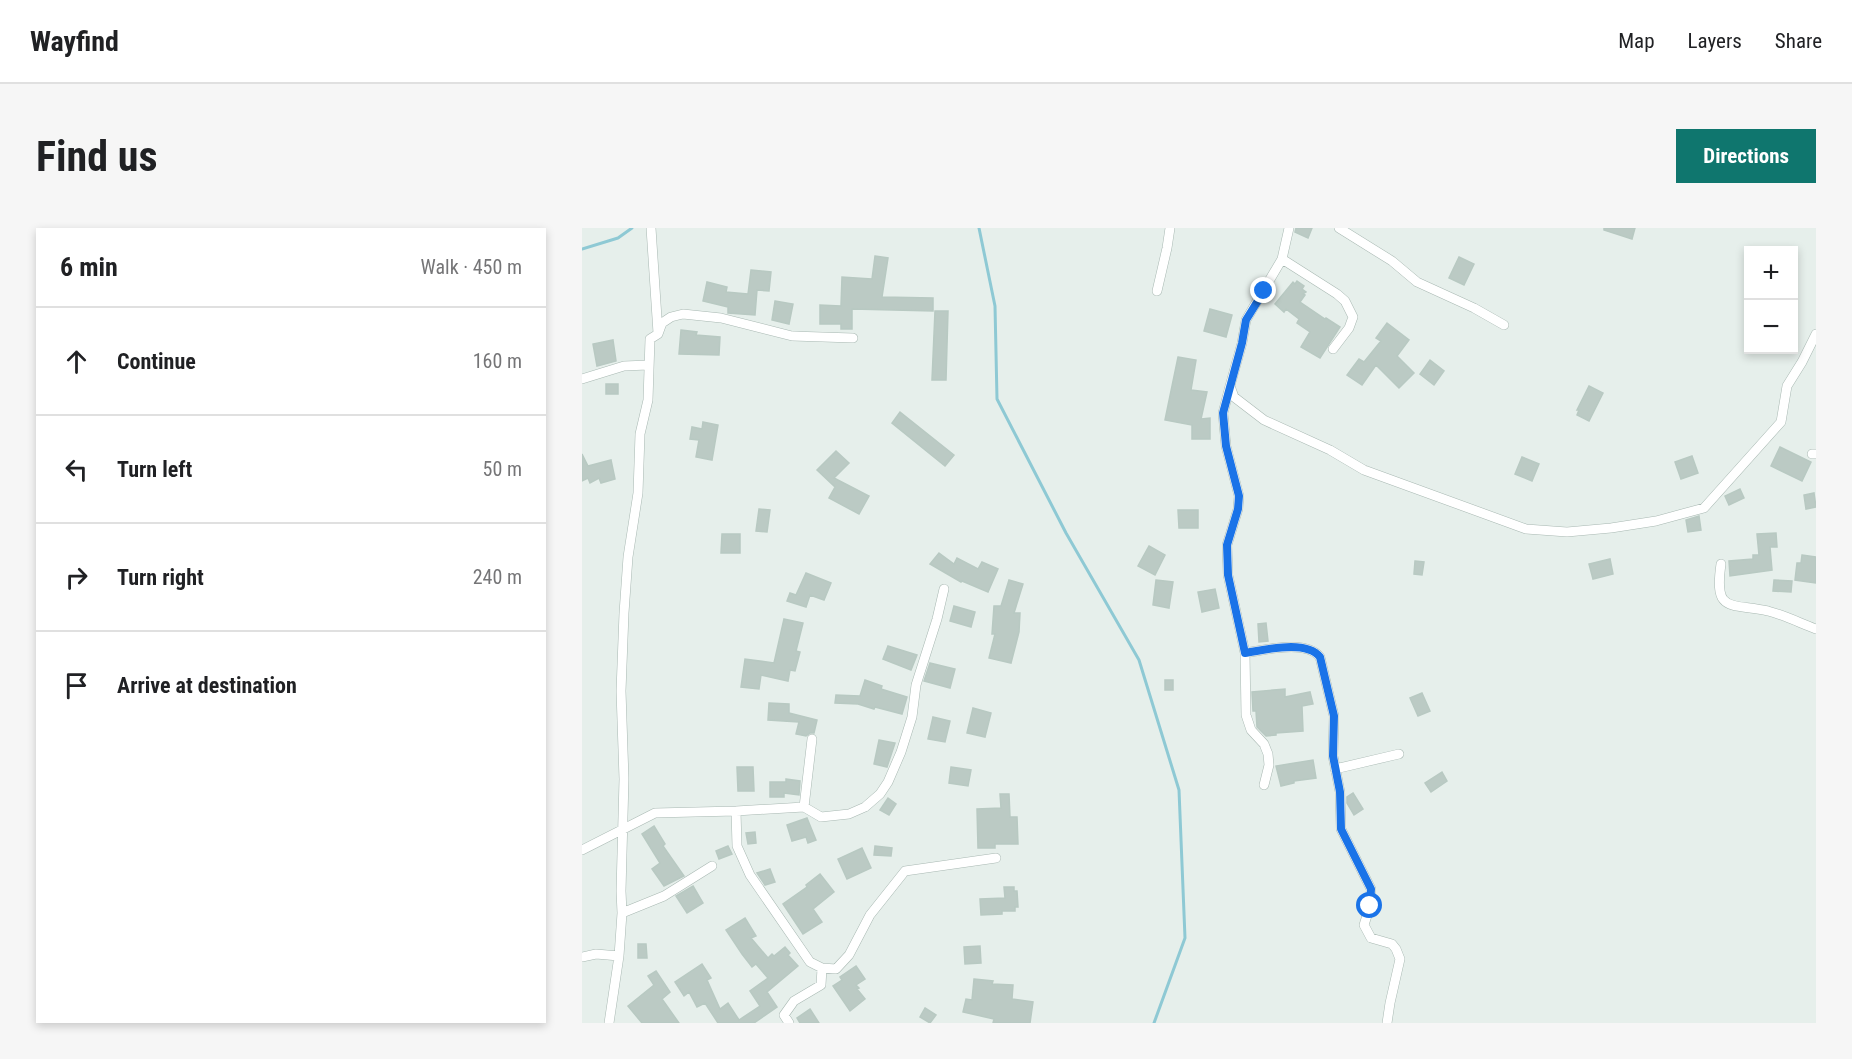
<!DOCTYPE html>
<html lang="en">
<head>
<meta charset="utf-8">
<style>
  body { margin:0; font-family:"Roboto Condensed",sans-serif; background:#f6f6f6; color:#202124 }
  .controls { position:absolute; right:18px; top:18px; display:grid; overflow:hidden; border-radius:0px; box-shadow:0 3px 9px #0003 }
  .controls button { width:54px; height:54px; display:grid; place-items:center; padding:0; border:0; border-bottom:2px solid #e0e0e0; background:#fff; color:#202124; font:30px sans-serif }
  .stop { position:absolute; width:18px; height:18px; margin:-14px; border:4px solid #1a73e8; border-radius:50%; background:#fff }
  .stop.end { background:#1a73e8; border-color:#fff; box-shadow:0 2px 6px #0008 }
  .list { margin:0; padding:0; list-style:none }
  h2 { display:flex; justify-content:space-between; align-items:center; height:78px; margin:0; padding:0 24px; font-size:26px }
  h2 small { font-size:20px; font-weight:400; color:#757577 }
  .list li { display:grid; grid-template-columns:39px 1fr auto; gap:18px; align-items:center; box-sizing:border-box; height:108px; padding:0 24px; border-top:2px solid #e0e0e0 }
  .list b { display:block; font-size:22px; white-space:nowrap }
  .list em { font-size:20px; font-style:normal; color:#757577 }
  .icon { flex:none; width:33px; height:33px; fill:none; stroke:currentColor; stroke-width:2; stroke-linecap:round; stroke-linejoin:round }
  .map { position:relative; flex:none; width:1234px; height:795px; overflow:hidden; border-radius:0px }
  header { display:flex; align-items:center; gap:36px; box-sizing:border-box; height:84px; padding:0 30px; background:#fff; border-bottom:2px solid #e0e0e0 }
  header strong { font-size:28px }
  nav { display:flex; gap:33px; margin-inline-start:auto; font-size:21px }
  .intro { display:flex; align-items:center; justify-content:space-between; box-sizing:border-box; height:144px; padding:0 36px }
  h1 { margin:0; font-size:42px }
  .button { padding:15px 27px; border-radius:0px; background:#0f766e; color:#fff; font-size:21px; font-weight:700 }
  main { display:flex; gap:36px; padding:0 36px }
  aside { flex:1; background:#fff; border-radius:0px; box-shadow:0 3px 9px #0003 }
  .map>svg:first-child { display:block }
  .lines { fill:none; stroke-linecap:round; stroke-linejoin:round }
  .stream { stroke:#8ec9d4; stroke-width:3 }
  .building { fill:#bbcac4; stroke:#b8c9c2; stroke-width:1.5 }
  .street-casing { stroke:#a8b8b2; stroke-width:10 }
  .street { stroke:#fff; stroke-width:9 }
  .route { stroke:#1a73e8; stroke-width:8 }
</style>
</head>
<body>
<header>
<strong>Wayfind</strong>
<nav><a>Map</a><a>Layers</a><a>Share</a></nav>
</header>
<div class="intro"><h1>Find us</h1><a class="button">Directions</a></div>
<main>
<aside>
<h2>6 min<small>Walk · 450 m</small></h2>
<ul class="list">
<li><svg class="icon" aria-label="ahead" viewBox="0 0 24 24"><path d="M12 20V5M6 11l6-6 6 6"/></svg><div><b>Continue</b></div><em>160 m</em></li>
<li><svg class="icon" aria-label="left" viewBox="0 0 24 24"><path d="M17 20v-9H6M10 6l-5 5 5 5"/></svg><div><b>Turn left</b></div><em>50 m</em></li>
<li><svg class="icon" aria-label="right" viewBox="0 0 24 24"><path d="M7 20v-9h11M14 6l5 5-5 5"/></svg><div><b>Turn right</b></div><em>240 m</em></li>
<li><svg class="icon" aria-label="arrive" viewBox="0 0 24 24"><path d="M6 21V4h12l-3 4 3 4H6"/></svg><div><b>Arrive at destination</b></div></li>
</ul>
</aside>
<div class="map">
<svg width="1234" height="795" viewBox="0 0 1234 795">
  <rect width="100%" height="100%" fill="#e6efeb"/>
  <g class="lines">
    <!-- stream -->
    <path class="stream" d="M397 0 413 78 415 171 484 305 557 432 597 562 603 710 572 795
      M0 21 36 10 50 0"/>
  </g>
  <!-- building -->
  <path class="building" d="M714 0H730L726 10 713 4Z
    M1022 0H1053L1050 11 1022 2Z
    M293 28 306 30 300 69 351 70V83L270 81V101H259V96H238V77L259 78 260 49 290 51Z
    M877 29 892 36 882 57 867 50Z
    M169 42 189 44 187 63 175 62 173 87 146 85V79L121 73 125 54 145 59 144 64 166 66Z
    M715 53 722 58 720 61 724 64 721 66 723 67 718 74 743 91 744 90 758 99 738 130 719 119 728 104 715 95 717 91 704 81 702 84 693 76 711 54 713 56Z
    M193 73 211 76 207 96 190 92Z
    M628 81 650 87 644 109 622 103Z
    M353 83H366L364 152H350Z
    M805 95 827 112 815 128 832 145 817 160 794 137 780 157 765 147 777 131 782 134 799 113 794 110Z
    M99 102 115 104 114 107 138 109 137 127 97 126Z
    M31 112 34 133 15 138 11 116Z
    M596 129 614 132 609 162 625 164 619 191 628 190V211H610V197L583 192Z
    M848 132 862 143 852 157 838 146Z
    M24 156H36V166H24Z
    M1007 158 1021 165 1007 193 995 187 997 182H995Z
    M318 184 372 227 363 238 310 195Z
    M121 194 136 197 130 232 114 229 117 212 108 211 110 199 120 201Z
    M1198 219 1229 234 1220 253 1189 238Z
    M254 223 267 235 252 250 287 268 277 286 247 270 253 259 235 242Z
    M0 226 6 238 29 232 33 251 19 255 17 250 8 255 6 250 0 253Z
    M1110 228 1116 245 1099 251 1093 234Z
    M940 229 957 236 950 253 933 246Z
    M1158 261 1162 270 1147 277 1143 268Z
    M1232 265 1234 279 1224 281 1222 267Z
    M177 281 188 282 185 304 174 303Z
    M596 282H616V300H597Z
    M1117 288 1119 302 1106 304 1104 292Z
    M1194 305 1195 319H1188L1190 342 1148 348 1147 333 1171 331V327H1177L1175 306Z
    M140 306H158V325H139Z
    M567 318 583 327 573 347 556 338Z
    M357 325 372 336 375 330 396 341 400 334 416 341 406 364 380 353 379 354 348 336Z
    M1220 327 1234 329V355L1213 352 1215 335H1219Z
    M1028 331 1031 346 1011 351 1007 336Z
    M833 333 842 334 840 347 832 346Z
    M224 345 249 355 242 372 228 367 224 379 205 373 208 365 214 367Z
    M427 352 441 356 432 385H438L437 404 429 435 407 430 413 406H410L412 378H419Z
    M574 352 591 354 587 380 571 377Z
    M1192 352 1210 353 1209 364 1191 363Z
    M633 361 637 380 620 384 616 364Z
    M372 378 393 384 389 399 368 393Z
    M202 391 221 395 214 423 218 424 213 443 208 442 206 453 179 447 177 461 159 459 163 431 192 435Z
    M684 395 686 413 677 414 676 396Z
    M306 418 335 427 329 442 301 431Z
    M348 435 373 441 368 460 342 453Z
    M283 452 300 458 299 461 325 469 320 486 293 479 292 481 276 476 253 475 254 467 278 468Z
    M583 452H591V462H583Z
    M703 461V469L728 464 731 476 720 478 721 503 694 505V507L684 508 675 499 674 483H671L670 464Z
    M840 465 848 483 836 488 828 470Z
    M187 475 207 476V485L235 492 232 505H228L224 508 214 506 217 494 186 492Z
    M391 480 409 485 403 509 385 505Z
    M351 489 368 493 363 514 346 511Z
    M297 512 313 515 305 539 292 536Z
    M731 532 734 550 712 553V555L699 558 694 538Z
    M155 539H171L172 563H156Z
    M369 539 389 542 386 558 367 555Z
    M860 544 865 553 849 564 843 555Z
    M204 551 218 553 217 567 202 565V569H188V554H204Z
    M771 565 781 581 772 587 765 575V569Z
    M418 566H427L428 589H435L436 616H413V620H396L395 581 419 580Z
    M306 570 314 576 307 587 298 582Z
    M225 590 234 612 226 615 224 609 210 613 205 597Z
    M72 598 83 616 81 618 102 648 82 658 70 641 78 635 60 606Z
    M173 604 174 615 166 616 164 605Z
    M146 618 150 626 137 631 134 623Z
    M293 618 310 620 309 628 292 627Z
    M280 620 289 640 265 651 256 631Z
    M188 641 193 654 183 657 175 645Z
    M238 646 252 664 231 681 240 694 221 706 201 676 225 659 224 657Z
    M111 658 121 675 105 685 94 668Z
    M422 659H432V663H435L436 679H433V683H420V686L399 687 398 671 423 670Z
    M163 690 174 708 169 710 186 730 190 726 192 728 203 719 208 725 206 727 216 738 185 764 195 779 172 795H136L123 775 115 779 107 764 102 768 93 754 120 736 129 750 125 752 138 781 146 775 157 792 178 778 168 763 186 750 174 736 170 739 160 726 144 702Z
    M56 716H64L65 730H56Z
    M398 718 399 735 383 736 382 719Z
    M274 738 283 751 274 757 277 760 275 761 283 771 268 783 251 758 260 752 258 749Z
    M74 743 88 764 80 771 97 795H60L46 778 72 757 66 748Z
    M392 751 411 753 410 756 431 757 430 771 451 774 448 795H411L412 791 381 784 384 771 390 772Z
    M343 780 354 787 348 795 338 789Z
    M228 781 237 795H218L215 790Z"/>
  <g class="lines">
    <defs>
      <path id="street" d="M69 0 76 105
        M707 0 700 31 664 92 660 115 648 158 652 169 682 192 748 222 782 242 944 301 985 304 1029 300 1074 293 1122 280 1199 194 1205 158 1220 134 1234 106
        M757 0 810 33 835 54 892 80 922 97
        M700 31 755 66 763 73 771 89 767 100 751 121
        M575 63 585 20 588 0
        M0 151 42 138 66 137
        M648 158 641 185 644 218 657 268 656 281 645 317 646 347 663 425 664 487 669 502 682 516 686 526 687 537 682 557
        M1230 226H1234
        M1139 336C1132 385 1147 375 1186 383 1202 387 1218 395 1234 401
        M663 425C683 422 724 411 738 429L752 488 751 528 758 564 759 601 789 661 788 678 782 697 789 710 810 716 814 721 818 731 808 775 805 795
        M753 541 817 526
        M222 579 230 511
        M154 583 155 618 168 647 228 734 240 740 254 741 267 727 288 687 323 643 414 630
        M0 622 73 585 154 583 222 579 239 589 267 586 283 579 298 566 306 554 319 524 330 489 334 457 355 391 362 361
        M40 685 82 668 130 638
        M0 729 14 726 37 728
        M27 795 37 728 40 685 39 663 42 551 39 463 42 385 46 329 56 265 58 206 66 172 68 111 76 106 80 95 89 89 101 86 139 90 210 108 271 110
        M207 795 202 787 212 773 239 757 240 740"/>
    </defs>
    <!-- street casing -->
    <use href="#street" class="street-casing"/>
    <!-- street -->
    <use href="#street" class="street"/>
  </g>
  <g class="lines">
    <!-- route -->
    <path class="route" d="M682 63 664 92 660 115 641 185 644 218 657 268 656 281 645 317 646 347 663 425C683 422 724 411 738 429L752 488 751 528 758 564 759 601 789 661 788 678"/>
  </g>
</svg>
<div class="controls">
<button>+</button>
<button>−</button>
</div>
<div class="stop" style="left:788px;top:678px"></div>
<div class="stop end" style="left:682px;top:63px"></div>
</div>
</main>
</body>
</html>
